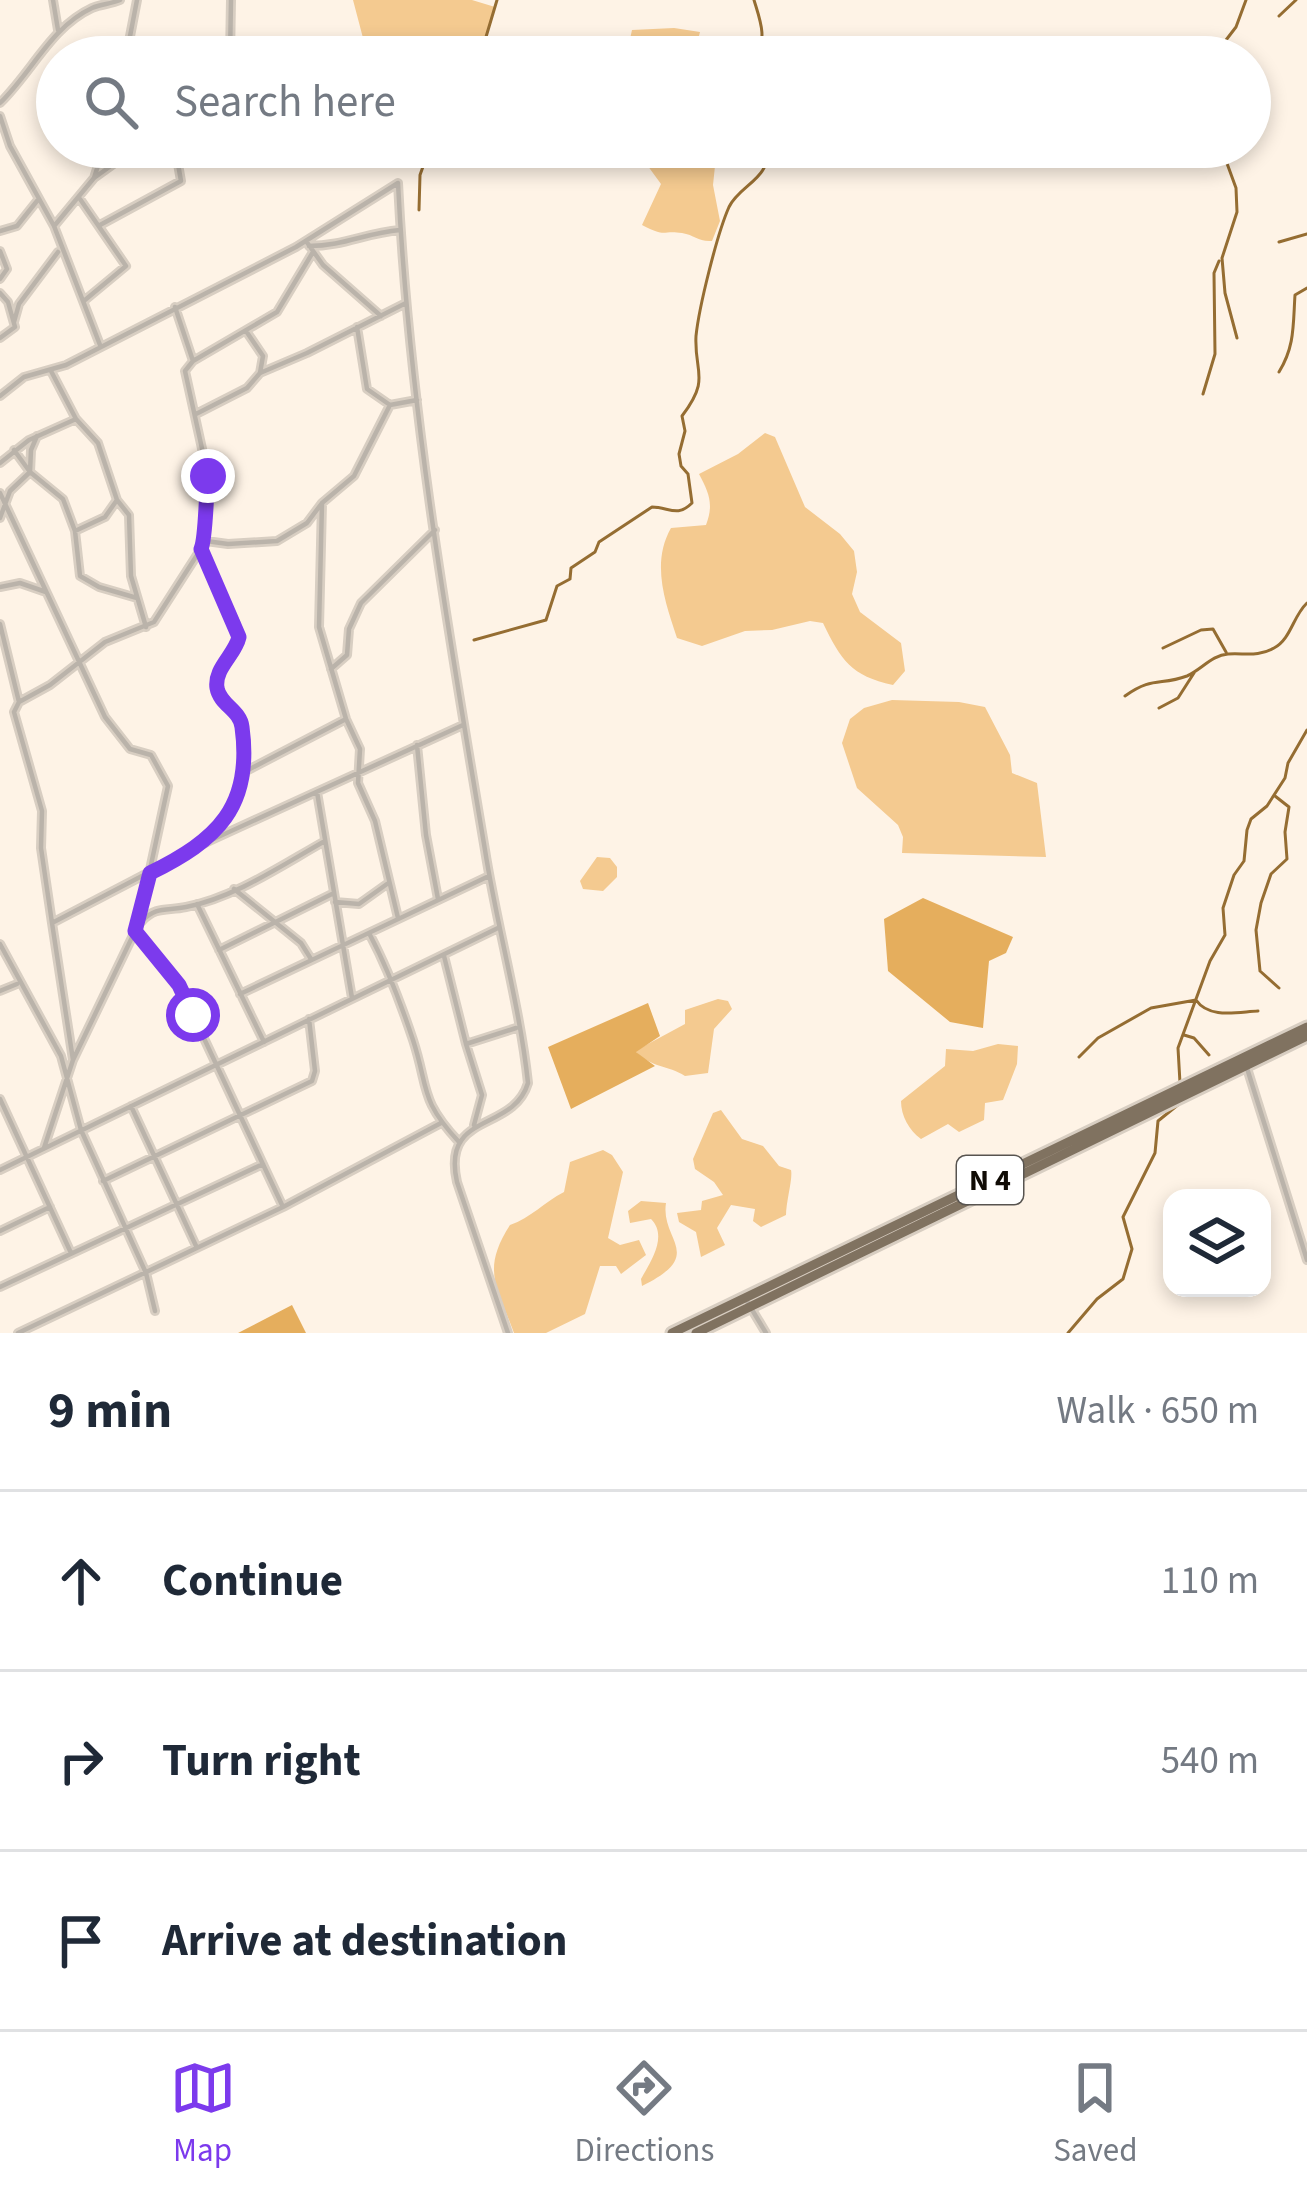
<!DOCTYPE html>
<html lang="en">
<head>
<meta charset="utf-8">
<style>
  body { margin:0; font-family:"Source Sans 3",sans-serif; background:#f6f6f7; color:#1f2937 }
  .controls { position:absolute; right:36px; bottom:36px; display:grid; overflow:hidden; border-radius:24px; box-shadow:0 6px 18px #0003 }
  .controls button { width:108px; height:108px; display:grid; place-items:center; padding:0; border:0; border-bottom:3px solid #e0e1e3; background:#fff; color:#1f2937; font:60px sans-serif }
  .stop { position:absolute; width:36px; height:36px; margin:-27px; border:9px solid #7c3aed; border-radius:50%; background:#fff }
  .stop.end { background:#7c3aed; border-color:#fff; box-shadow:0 3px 12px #0008 }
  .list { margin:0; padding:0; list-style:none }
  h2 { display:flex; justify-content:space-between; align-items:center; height:156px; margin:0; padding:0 48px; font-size:51px }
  h2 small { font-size:39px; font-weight:400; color:#747a83 }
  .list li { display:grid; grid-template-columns:78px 1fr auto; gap:36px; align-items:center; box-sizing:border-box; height:180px; padding:0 48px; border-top:3px solid #e0e1e3 }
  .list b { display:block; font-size:45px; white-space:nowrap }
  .list em { font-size:39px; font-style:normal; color:#747a83 }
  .icon { flex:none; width:66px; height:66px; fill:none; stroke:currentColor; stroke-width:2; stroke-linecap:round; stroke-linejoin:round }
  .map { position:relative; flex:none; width:1307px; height:1333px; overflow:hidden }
  .search { position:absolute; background:#fff; box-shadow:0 6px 18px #0003; left:36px; right:36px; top:36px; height:132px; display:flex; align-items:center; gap:30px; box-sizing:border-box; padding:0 42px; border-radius:66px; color:#747a83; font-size:45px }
  .sheet { height:696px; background:#fff }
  nav { display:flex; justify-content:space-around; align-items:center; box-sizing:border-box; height:168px; border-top:3px solid #e0e1e3; background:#fff; font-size:33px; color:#747a83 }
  nav a { display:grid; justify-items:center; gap:6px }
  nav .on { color:#7c3aed }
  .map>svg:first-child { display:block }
  .green { fill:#f4ca90 }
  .forest { fill:#e5ae5d }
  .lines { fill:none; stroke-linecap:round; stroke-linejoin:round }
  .stream { stroke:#956d32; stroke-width:3 }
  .minor-casing { stroke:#d8cec2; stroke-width:10 }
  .trunk-casing { stroke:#d8cec2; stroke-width:15 }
  .minor { stroke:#bab3aa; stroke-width:4.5 }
  .trunk { stroke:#807260; stroke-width:9 }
  .route { stroke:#7c3aed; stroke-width:15 }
  .labels { text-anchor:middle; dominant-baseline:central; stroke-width:10; stroke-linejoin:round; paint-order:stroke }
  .shield { fill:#fff; stroke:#585450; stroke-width:3 }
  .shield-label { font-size:30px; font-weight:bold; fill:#100b05 }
</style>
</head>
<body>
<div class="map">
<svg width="1307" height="1333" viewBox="0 0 1307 1333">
  <rect width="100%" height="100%" fill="#fef3e6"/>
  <!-- green -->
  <path class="green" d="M353 0H472L495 7 480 57H368Z
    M674 28 700 32 698 40 688 46 681 57H626L632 30Z
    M634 147H717L713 185 720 221 712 241C698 242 695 235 682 233 661 230 667 238 642 225L661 184Z
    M765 433 775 437 805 507 840 534 854 551 857 572 852 594 860 612 901 643 905 671 893 685C851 676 841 660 823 623L810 621 772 630 745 631 702 646 677 638C665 602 651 563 671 528L706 525C714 504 709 493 699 474L738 454Z
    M892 700 959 702 985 707 1010 755 1012 773 1037 783 1046 857 902 853 903 837 898 825 857 788 842 743 850 719 864 708Z
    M597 857 610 858 617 867V877L603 891 583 889 580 881Z
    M718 999 728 1001 732 1009 714 1029 708 1073 685 1076C668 1065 651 1068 635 1051L685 1024V1010Z
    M998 1044 1018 1046 1017 1064 1003 1100 985 1103 984 1120 959 1132 948 1124 921 1139C909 1130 901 1116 901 1101L945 1066 946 1049 973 1051Z
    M721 1110 742 1139 763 1146 779 1166 791 1170C793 1179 786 1201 786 1215L761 1227 753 1221 755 1209 731 1205 717 1228 725 1245 701 1257 696 1232 679 1222 677 1213 701 1210 702 1201 723 1195 714 1182 695 1169 693 1159 713 1113Z
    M603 1150 612 1155 623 1172 608 1238 620 1245 639 1240 646 1255 621 1274 616 1266H600L585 1314 546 1333H514C497 1287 481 1270 510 1225 531 1218 544 1202 564 1192L570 1162Z
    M641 1201 666 1203C660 1241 707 1254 642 1286L641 1279C651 1261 668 1236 651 1219L630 1223 628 1211Z"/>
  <!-- forest -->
  <path class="forest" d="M923 898 1013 937 1006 953 989 961 983 1028 950 1022 888 971 884 919Z
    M648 1003 660 1036 636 1052 655 1066 571 1109 548 1047Z
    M292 1305 306 1333H238Z"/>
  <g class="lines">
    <!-- stream -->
    <path class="stream" d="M754 0C760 20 768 39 755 57
      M1279 16 1296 0
      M480 57 497 0
      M1213 57 1236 27 1246 0
      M1221 147 1236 188 1237 212 1222 258 1225 293 1237 338
      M419 210 420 175 430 147
      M1279 242 1307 234
      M1279 372C1295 346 1293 325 1295 295L1307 288
      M1203 394 1215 354 1214 273 1219 261
      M474 640 546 620 557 586 570 579 571 568 595 552 599 542 652 507C669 507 677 518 692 503L688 474 681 466 679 454 685 431 682 416C711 378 694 373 696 336 699 307 717 234 729 207 740 184 774 178 765 147
      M1163 648 1201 630 1213 629 1226 652
      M1125 696C1153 676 1160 686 1187 676 1201 670 1212 655 1228 654 1246 653 1258 657 1274 648 1291 639 1293 616 1307 603
      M1159 708 1178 698 1194 673
      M1275 796 1289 807 1285 832 1287 859 1271 874 1261 903 1256 930 1260 971 1279 988
      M1184 1035 1194 1038 1209 1055
      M1079 1057 1098 1038 1151 1008 1196 1000C1209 1019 1237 1012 1258 1011
      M1180 1083 1178 1048 1210 961 1225 935 1223 908 1234 875 1244 861 1247 830 1251 819 1267 806 1285 778 1288 763 1307 730
      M1068 1333 1097 1299 1123 1279 1132 1249 1123 1217 1155 1153 1158 1121 1179 1104"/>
    <defs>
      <path id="minor" d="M53 0 58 30
        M126 57 137 0
        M230 57 231 0
        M0 103C32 72 51 27 92 8 101 4 111 4 120 0
        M0 116 10 146 54 226 100 345
        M94 178 104 147
        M80 199 126 266 85 300
        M55 225 94 178 137 147
        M100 225 181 181 175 147
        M0 231 17 226 37 201
        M306 241 323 265 381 316
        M309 246C344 246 365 233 400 230
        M0 251 7 269 0 279
        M0 293 8 302 15 327 0 338
        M175 307 193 361
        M14 322 19 304 58 252
        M357 327 367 389 390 405
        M246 331 263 356 260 373
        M0 396 24 377 66 365 296 247 398 183C409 406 448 630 485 850 497 927 520 1007 528 1083 513 1133 441 1111 457 1182L508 1333
        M196 414 247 388 260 373 307 353 406 303
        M76 419 98 443 117 500 129 515 131 576 146 627
        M37 436 31 450 30 472 63 499 75 531 80 576 99 587 137 598
        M0 463 29 440 76 419 51 371
        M0 493 105 717 130 749 151 755 168 786 138 925 73 1060 44 1148
        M322 503 319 627 346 719 360 749 358 783 375 821 398 918
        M0 518 10 491 30 472 14 450
        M75 531 105 517 117 500
        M206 541 228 544 277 541 307 523 322 503 354 476 390 405 417 400
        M201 549 236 624V650L218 676 217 688 241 720 246 771 237 797 209 839
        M0 587 20 583 46 592
        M0 624 19 702
        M331 669 347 655 349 629 361 603 435 530
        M417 745 426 835 438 899
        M246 771 346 719
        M317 792 352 998
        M234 889 301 943 311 959
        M335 902 359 904 387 884
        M197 904 264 1042
        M142 921C156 906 167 911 186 907 234 898 282 865 325 841
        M52 923 41 848 42 811 14 712 19 702 50 685 105 642 154 622 206 541 203 520 208 476 185 371 193 361 277 312 313 252
        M137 933 179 985 283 1207
        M370 935C388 969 401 1004 413 1040 429 1089 419 1099 459 1142
        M0 944 61 1056 81 1130 146 1273 155 1311
        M219 950 332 894
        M444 956 466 1044
        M0 991 17 984
        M240 994 489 876
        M73 1060 52 923 207 842 463 725
        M1246 1065 1307 1260
        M0 1099 71 1253
        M131 1106 197 1248
        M474 1125 482 1095 466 1044 516 1028
        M0 1170 498 928
        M103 1181 312 1081 315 1071 309 1019
        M0 1231 50 1207
        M0 1287 263 1164
        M745 1298 766 1333
        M18 1333 283 1207 441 1123"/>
      <path id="trunk" d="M672 1333 1307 1027
        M696 1333 1307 1036"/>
    </defs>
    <!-- minor casing -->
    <use href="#minor" class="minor-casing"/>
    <!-- trunk casing -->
    <use href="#trunk" class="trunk-casing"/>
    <!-- minor -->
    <use href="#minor" class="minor"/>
    <!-- trunk -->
    <use href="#trunk" class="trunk"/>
  </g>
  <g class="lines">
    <!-- route -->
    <path class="route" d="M193 1015 179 985 135 931 150 873C217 840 253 807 242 727 240 710 220 705 217 688 214 668 235 655 239 637L201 549C206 538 206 493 208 476"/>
  </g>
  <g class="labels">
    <!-- shield labels -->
    <rect class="shield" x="957" y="1156" width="66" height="48" rx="9"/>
    <g class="shield-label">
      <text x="990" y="1180">N 4</text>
    </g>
  </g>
</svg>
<div class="controls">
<button><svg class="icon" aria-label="layers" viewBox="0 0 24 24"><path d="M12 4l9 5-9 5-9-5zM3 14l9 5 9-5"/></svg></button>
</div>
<div class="stop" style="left:193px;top:1015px"></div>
<div class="stop end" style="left:208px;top:476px"></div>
<div class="search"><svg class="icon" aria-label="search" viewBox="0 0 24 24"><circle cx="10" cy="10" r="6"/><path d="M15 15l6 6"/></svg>Search here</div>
</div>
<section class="sheet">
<h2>9 min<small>Walk · 650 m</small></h2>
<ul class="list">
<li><svg class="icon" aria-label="ahead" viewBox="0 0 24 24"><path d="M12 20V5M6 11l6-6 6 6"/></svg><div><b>Continue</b></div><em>110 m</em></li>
<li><svg class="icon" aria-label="right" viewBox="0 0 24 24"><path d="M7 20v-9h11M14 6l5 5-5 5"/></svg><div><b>Turn right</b></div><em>540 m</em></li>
<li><svg class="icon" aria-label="arrive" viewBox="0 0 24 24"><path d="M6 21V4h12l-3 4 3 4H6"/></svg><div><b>Arrive at destination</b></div></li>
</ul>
</section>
<nav>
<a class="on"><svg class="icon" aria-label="map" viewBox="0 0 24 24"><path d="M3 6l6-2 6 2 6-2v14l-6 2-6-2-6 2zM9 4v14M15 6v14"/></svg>Map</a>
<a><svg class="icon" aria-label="directions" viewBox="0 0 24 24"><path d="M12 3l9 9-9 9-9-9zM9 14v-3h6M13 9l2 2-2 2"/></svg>Directions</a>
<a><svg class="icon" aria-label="saved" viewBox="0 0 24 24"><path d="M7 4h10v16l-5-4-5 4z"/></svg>Saved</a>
</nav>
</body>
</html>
